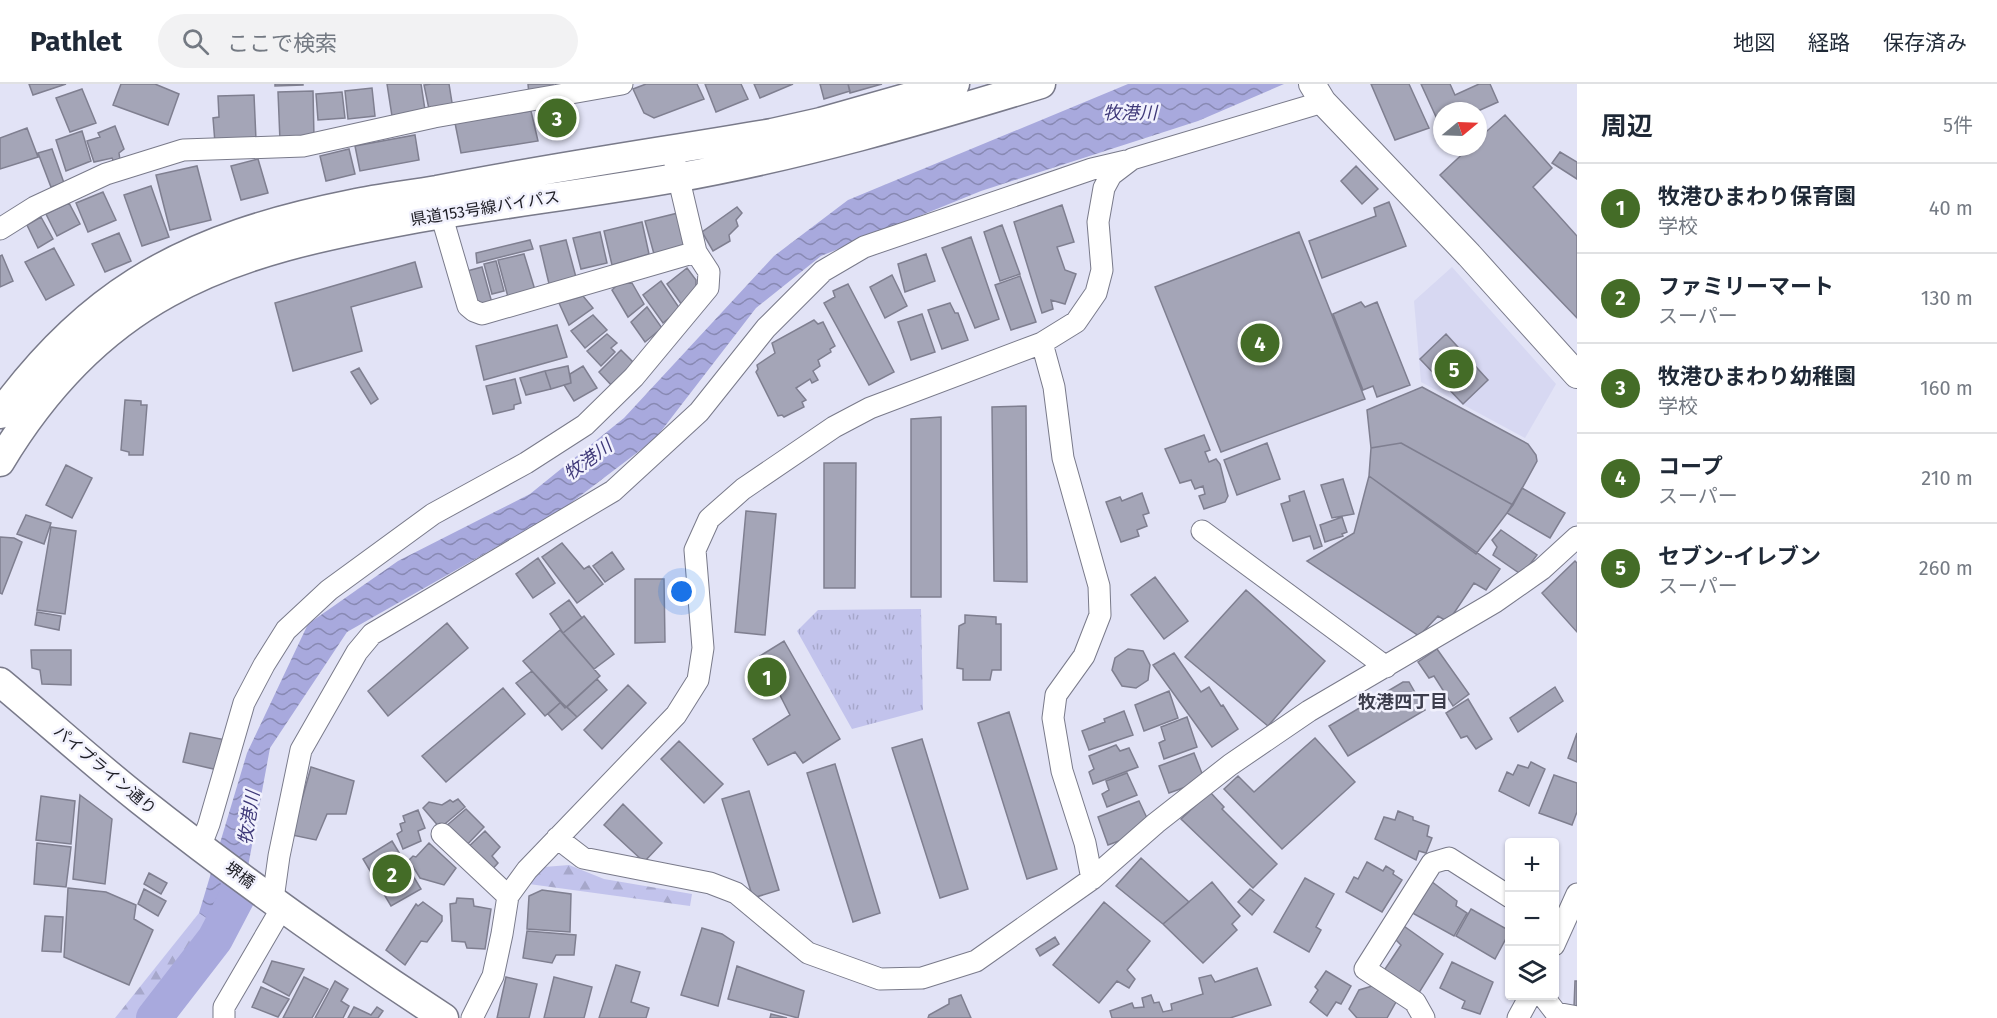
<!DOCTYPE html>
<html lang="ja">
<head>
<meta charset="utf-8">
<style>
  body { margin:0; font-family:"Fira Sans","Noto Sans JP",sans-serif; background:#f2f2f3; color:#1f2937 }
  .controls { position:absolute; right:18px; bottom:18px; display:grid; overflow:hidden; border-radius:6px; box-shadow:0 2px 4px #0004 }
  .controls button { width:54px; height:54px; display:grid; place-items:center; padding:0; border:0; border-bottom:2px solid #e0e1e3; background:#fff; color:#1f2937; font:30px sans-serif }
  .compass { position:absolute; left:1433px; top:18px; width:54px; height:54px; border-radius:50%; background:#fff; box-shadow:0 2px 4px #0004; rotate:71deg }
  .you { position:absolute; left:682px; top:508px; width:21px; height:21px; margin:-15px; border:4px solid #fff; border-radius:50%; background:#1a73e8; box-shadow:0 0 0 9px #1a73e833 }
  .badge { display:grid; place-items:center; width:39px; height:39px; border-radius:50%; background:#446c27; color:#fff; font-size:20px; font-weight:700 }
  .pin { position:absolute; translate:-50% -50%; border:3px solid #fff; box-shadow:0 2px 6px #0006 }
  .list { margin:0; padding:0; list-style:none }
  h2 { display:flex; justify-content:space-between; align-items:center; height:78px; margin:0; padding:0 24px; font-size:26px }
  h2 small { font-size:20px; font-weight:400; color:#747a83 }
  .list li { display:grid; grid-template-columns:39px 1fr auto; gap:18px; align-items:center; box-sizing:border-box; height:90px; padding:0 24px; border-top:2px solid #e0e1e3 }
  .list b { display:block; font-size:22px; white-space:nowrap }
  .list p { margin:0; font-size:20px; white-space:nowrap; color:#747a83 }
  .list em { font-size:20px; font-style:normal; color:#747a83 }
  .icon { flex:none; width:33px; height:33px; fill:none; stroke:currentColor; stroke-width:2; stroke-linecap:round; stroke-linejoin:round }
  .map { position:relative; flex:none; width:1577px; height:934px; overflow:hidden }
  header { display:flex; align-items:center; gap:36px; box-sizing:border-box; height:84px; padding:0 30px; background:#fff; border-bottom:2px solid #e0e1e3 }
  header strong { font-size:28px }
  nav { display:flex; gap:33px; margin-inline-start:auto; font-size:21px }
  .search { width:420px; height:54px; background:#f2f2f3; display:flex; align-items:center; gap:15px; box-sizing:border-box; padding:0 21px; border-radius:33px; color:#747a83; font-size:22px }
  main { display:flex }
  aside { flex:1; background:#fff }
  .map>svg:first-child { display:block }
  .built { fill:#d7d8f2 }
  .grass { fill:url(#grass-tufts) }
  .forest { fill:url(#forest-firs) }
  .water { fill:url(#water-waves) }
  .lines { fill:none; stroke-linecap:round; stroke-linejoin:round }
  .river { stroke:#a8a9dd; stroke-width:36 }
  .building { fill:#a4a5b7; stroke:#7f7f90; stroke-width:1.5 }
  .minor-casing { stroke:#797a8a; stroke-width:23 }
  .tertiary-casing { stroke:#797a8a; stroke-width:28 }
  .secondary-casing { stroke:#797a8a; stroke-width:31 }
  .minor { stroke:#fff; stroke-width:21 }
  .tertiary { stroke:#fff; stroke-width:26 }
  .secondary { stroke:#fff; stroke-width:28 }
  .labels { text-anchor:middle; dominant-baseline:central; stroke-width:5; stroke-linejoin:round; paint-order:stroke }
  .street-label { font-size:16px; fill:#1d1d24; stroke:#f1f1fd }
  .water-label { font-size:18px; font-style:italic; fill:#3f3979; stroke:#f1f1fd }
  .neighbourhood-label { font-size:18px; font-weight:bold; fill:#3c3d4c; stroke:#f1f1fd }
</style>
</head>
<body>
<header>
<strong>Pathlet</strong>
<div class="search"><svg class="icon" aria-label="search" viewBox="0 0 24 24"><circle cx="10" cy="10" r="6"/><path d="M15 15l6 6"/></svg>ここで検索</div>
<nav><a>地図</a><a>経路</a><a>保存済み</a></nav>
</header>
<main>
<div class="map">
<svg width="1577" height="934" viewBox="0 0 1577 934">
  <defs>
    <pattern id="grass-tufts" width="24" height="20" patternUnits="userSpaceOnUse" patternTransform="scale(1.5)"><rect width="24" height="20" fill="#c2c3ec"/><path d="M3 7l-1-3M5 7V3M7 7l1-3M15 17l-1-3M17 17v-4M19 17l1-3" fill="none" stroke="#a6a7ca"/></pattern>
    <pattern id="forest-firs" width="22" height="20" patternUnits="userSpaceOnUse" patternTransform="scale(1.5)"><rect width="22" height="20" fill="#c2c3ec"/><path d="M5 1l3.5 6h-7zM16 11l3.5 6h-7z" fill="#a6a7ca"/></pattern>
    <pattern id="water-waves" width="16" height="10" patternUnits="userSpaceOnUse" patternTransform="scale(1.5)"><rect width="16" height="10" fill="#a8a9dd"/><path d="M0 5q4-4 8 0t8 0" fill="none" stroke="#8889b3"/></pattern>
  </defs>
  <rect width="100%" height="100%" fill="#e2e3f6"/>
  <!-- built -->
  <path class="built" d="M1452 183 1556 300 1525 354 1421 298 1414 217Z"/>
  <!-- grass -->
  <path class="grass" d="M921 525 923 626 852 645 797 547 818 526Z"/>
  <!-- forest -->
  <path class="forest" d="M569 781 604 795 692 810 690 822 529 800 544 783Z
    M199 829 208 831 184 884 139 934H115Z"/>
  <!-- water -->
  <path class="water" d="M1128 0H1284L1198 37 981 107 821 172 756 224 655 355 563 425 347 548 270 664 235 853 199 829 247 669 308 540 398 477 530 410 624 334 774 172 848 116Z"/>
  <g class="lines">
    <!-- river -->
    <path class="river" d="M154 934 215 855 237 813 239 799"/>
  </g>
  <!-- building -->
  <path class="building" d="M29 0H66L33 11Z
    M121 0H155L179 10 168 41 113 21Z
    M275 0H303V1L275 2Z
    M387 0H421L425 26 392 32Z
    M431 0H449L453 25 430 30 424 1Z
    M528 0H553L554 9 529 11Z
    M646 0H697L704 15 654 34 644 29 633 5Z
    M705 0H741L748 15 716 28Z
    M754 0H793L760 14Z
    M820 0H848L850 7 824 15Z
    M848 0H882L850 9Z
    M1371 0H1409L1429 44 1395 56Z
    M1421 0H1450L1455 11 1479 0H1490L1498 18 1478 27H1442V46Z
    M372 4 375 32 348 35 345 7Z
    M82 5 96 39 70 48 56 14Z
    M313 7 314 54 280 57 278 8Z
    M342 8 345 34 318 36 316 10Z
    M254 11 256 56 215 59 213 34 219 33 218 12Z
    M531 27 538 57 461 69 455 39Z
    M1505 31 1552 84 1533 103 1577 152V234L1440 91 1470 63H1478V55Z
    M115 42 124 65 119 69 120 76 115 80 112 74 94 78 87 57 100 53 98 49Z
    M27 44 38 73 0 85V54Z
    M82 47 91 77 66 87 56 56Z
    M415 51 419 76 360 87 355 62Z
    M52 65 64 99 51 103 38 69Z
    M349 65 355 90 326 97 320 72Z
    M1560 68 1577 78V95L1552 79Z
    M258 75 268 109 241 116 231 82Z
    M197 82 211 136 170 146 156 91Z
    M1356 82 1378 105 1362 120 1341 97Z
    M151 102 169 153 142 162 124 111Z
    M103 108 116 136 88 148 76 119Z
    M1389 118 1406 162 1322 194 1309 157 1376 132 1374 124Z
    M69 119 80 140 57 152 46 130Z
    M1062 121 1074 158 1057 163 1065 186 1076 190 1065 220 1051 216 1053 225 1042 229 1014 138Z
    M737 123 742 129 736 136 738 142 729 151 730 157 713 167 702 148Z
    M678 129 686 161 654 170 645 137Z
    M41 133 53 155 38 164 27 141Z
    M642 138 649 170 612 181 604 147Z
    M1002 141 1020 190 1000 197 984 148Z
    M600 148 607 179 581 185 573 154Z
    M1299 148 1365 315 1221 368 1155 203Z
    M119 149 131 177 105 188 92 160Z
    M971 153 999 235 975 244 942 164Z
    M530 156 533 165 477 179 476 169Z
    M566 156 577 197 550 204 540 162Z
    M54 164 74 201 46 216 25 178Z
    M524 170 535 206 508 213 498 176Z
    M926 170 935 197 905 208 898 180Z
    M2 171 13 197 0 203V172Z
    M496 177 504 207 492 210 484 180Z
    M415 178 422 203 351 223 362 267 293 287 275 219Z
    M482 183 492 219 475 220 467 187Z
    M687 184 696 196V207L682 221 667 200Z
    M892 191 907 222 885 234 870 203Z
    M1020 192 1036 238 1011 246 995 201Z
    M661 197 680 225 663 239 643 211Z
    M632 199 644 220 628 233 612 206 618 200Z
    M848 200 894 288 869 301 824 219 835 213 833 207Z
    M583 212 593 224 569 241 559 219Z
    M1361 218 1365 223 1377 218 1410 301 1377 313 1373 302 1363 306 1333 230Z
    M950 219 955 229H958L968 256 942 265 928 226Z
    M647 223 662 244 645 258 631 238Z
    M922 230 935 268 911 276 898 238Z
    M593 231 607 246 585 264 571 247Z
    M814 236 818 240 823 238 835 262 830 265 831 268 818 276 820 282 813 287 818 296 812 299 810 295 796 304 806 316 802 318 804 323 784 333 782 331 778 332 756 288 758 285 757 281 775 269 772 259Z
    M557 241 567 273 484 296 476 262Z
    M607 250 617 259 611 264 615 268 601 282 587 267Z
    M1446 250 1488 296 1463 320 1420 275Z
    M621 266 636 281 613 303 599 288Z
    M568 282 571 299 551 305 545 287Z
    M583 282 597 304 574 317 564 301 571 299 570 290Z
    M359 284 378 315 371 320 351 288Z
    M545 287 551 305 526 311 520 294Z
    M515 295 521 319 514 321V325L493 330 486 302Z
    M1422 303 1528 360 1536 371 1537 377 1513 421 1401 359 1371 364 1367 326Z
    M125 316 141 317V321H147L143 371H129V368L121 366Z
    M1026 322 1027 498 994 497 992 323Z
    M941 333V513H911V335Z
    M1204 351 1210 366 1205 368 1209 378 1216 375 1220 380 1228 412 1225 418 1204 425 1199 412 1205 410 1203 402 1195 405 1191 396 1180 399 1165 365Z
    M1267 359 1280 395 1237 411 1224 376Z
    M1401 359 1513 421 1476 470 1369 392 1371 364Z
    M824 379H856L855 504H824Z
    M66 381 92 394 72 434 46 421Z
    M1369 392 1500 485 1486 506 1474 499 1448 538 1438 532 1419 552 1307 477 1354 449Z
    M1343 395 1354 430 1332 434 1321 401Z
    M1522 404 1565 429 1550 454 1507 429Z
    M1304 407 1322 462 1314 465 1310 452 1293 457 1281 420 1290 417 1289 412Z
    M1142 409 1149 429 1143 431 1147 442 1137 446 1139 452 1121 458 1106 418 1120 413 1122 417Z
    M746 427 776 430 765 551 735 548Z
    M26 431 51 439 44 460 17 450Z
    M1342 433 1347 448 1342 450 1343 452 1325 458 1320 441Z
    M51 443 76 447 65 530 37 526Z
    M1501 446 1537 471 1522 491 1493 471 1497 463 1492 456Z
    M0 453 14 454 22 458 2 510 0 509Z
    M562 459 584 485 589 482 603 500 577 519 542 473Z
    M612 468 624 485 605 498 593 482Z
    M538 474 555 499 533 514 516 490Z
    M1575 477 1577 479V548L1542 509Z
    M1155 493 1188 537 1164 555 1131 511Z
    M635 495H664L665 558 635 559Z
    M1246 506 1325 577 1268 642 1185 573Z
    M569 516 582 534 563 549 550 530Z
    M37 528 61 532 59 546 35 541Z
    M965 531 996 533V540H1001V586H992L990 596H963V585L957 584 959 542 965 539Z
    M584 532 614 570 594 585 563 549Z
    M447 539 468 564 388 632 368 607Z
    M560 546 600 592 565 624 523 577Z
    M784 557 840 655 803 679 795 668 768 681 753 655 790 631 760 572Z
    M1128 565 1143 567 1150 581 1148 596 1136 604 1122 602 1112 586 1115 574Z
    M1437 565 1469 610 1453 622 1434 592 1429 594 1418 578Z
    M31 566H71V601L42 600 40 586 32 584Z
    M1174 569 1201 608 1209 603 1221 622 1223 621 1238 645 1212 663 1153 581Z
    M532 587 561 618 545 632 516 599Z
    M597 595 607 606 577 633 567 623Z
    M1403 598H1409L1425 626 1348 672 1329 642Z
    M628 601 646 619 602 665 584 646Z
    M1555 603 1563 617 1518 648 1510 634Z
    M503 604 525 630 446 698 422 672Z
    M1169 607 1178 634 1144 647 1135 621Z
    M1468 615 1492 655 1476 665 1467 652 1461 654 1446 629Z
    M561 618 577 633 562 646 548 630Z
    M1124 627 1133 651 1089 666 1082 647 1105 638 1104 635Z
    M1009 628 1057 785 1027 795 978 639Z
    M1187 633 1197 663 1164 675 1159 659 1165 656 1161 643Z
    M190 649 226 656 218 686 183 678Z
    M1577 649V678L1568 674Z
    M1315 654 1355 698 1282 765 1224 705 1238 692 1254 708Z
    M922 655 968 805 940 814 892 664Z
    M679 657 723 700 704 719 661 675Z
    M1116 661 1120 667 1129 664 1138 683 1093 700 1089 688 1094 685 1089 672Z
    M1194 669 1203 692 1194 700 1169 709 1159 682Z
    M1531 678 1545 685 1529 722 1499 707 1507 688 1513 691 1518 681 1528 684Z
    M835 680 880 829 853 838 807 689Z
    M311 683 354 697 346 730H327L316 756 292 751Z
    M1127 689 1137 711 1107 723 1102 710 1109 706 1106 697Z
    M1554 691 1577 699V728L1572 741 1539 729Z
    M749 707 779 806 753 814 722 715Z
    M1210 708 1224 723 1222 725 1277 780 1253 804 1181 735Z
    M80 711 112 735 105 800 73 795Z
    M41 712 75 717 71 760 36 756Z
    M458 715 465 723 440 744 423 724 429 718 442 721 450 716 453 718Z
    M1139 717 1147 734 1127 754 1108 761 1098 733Z
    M623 720 662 759 644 778 604 741Z
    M466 725 484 743 464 764 445 743Z
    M418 726 425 744 418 747 421 757 403 765 397 750 402 747 400 740 405 738 403 732Z
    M1398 727 1413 733V736L1429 742 1427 752 1432 754 1426 769 1419 767 1416 776 1375 755 1384 733 1395 736Z
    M485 747 500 763 492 772 498 779 488 790 465 766Z
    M392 757 421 805 391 822 363 775Z
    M37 759 71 763 66 803 34 800Z
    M429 759 456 784 444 801 420 794 409 776 413 772 416 773Z
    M1141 774 1189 818 1163 840 1116 802Z
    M1367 778 1383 787 1386 782 1394 787 1393 790 1402 796 1382 828 1346 808 1354 793 1358 795Z
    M149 789 167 799 161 810 144 800Z
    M1305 794 1334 810 1316 843 1321 846 1309 868 1274 848Z
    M1427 794 1457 817 1456 822 1467 829 1454 852 1407 826Z
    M1212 798 1240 832 1232 840 1237 846 1203 879 1163 840Z
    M68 804 106 808 136 821 134 835 153 846 129 901 64 873Z
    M144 805 166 817 158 832 138 820Z
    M1250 805 1264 816 1252 831 1238 818Z
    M542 806 571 810 570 848 527 845 529 812Z
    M457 814 473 815 474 822 491 825 485 865 467 864 465 858 452 857 450 820 456 819Z
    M423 818 442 832V837L427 858 421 857 405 881 386 866 416 820 418 822Z
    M1104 818 1150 857 1127 886 1135 895 1129 904 1117 897 1099 919 1053 881Z
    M1471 825 1510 847 1495 875 1456 852Z
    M45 832 63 833 61 868 42 867Z
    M1401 840 1443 870 1417 912 1383 888 1401 861 1392 852Z
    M702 844 722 850 734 858 718 922 681 911Z
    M527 847 576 851 574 871H556L552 879 523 874Z
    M1055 853 1059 860 1040 872 1036 865Z
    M272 877 304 885 289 912 263 898Z
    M1452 878 1493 898 1480 930 1462 924 1465 917 1440 904Z
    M616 881 640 888 631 918 649 924 646 934H599Z
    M737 882 804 907 798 934 728 915Z
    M1257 884 1271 921 1230 934H1112L1110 927 1132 919 1134 924 1144 923 1142 914 1151 911 1154 919 1159 918 1163 928 1172 926 1171 920 1203 910 1199 894 1211 891 1215 898Z
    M1326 887 1351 902 1341 920 1336 918 1327 932 1310 918 1318 906 1315 903Z
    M304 893 328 905 312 934H283Z
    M506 893 537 900 529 934H497Z
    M554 893 592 903 584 934H544Z
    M335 897 348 905 341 917 349 922 343 934H315Z
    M1575 897H1577V923H1574Z
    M1372 902 1396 918 1387 934H1357L1349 925 1359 906Z
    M261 903 289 915 278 933 252 923Z
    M961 911 971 934H928L929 931 949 920V915Z
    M354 923 371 931 377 923 383 927 378 934H348Z
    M771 930 787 934H770Z"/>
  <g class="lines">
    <defs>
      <path id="minor" d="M441 130 468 222 474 227 482 230 696 168
        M0 145 35 123 106 90 183 66 303 62 434 33 622 0
        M1042 259 1054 303 1063 374 1099 502 1100 531 1084 572 1056 611 1053 634 1062 687 1085 759 1092 795
        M1202 447 1386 583
        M442 750 508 812
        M557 754 583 774 710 799 736 809 808 869 880 895 922 894 976 877 1092 795 1156 739 1230 681 1309 627 1495 518 1542 485 1577 453
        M201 761 209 740 244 619 264 581 286 546 329 506 433 430 526 379 585 341 634 293 708 204 709 188 696 168 675 79
        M273 815 279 772 301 666 357 568 372 550 613 407 699 328 766 244 823 187 864 163 1092 85 1126 77
        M1554 861 1577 810
        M1543 912 1556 929 1577 933
        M224 934V923L283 822
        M472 934 493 892 502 850 508 812 527 786 676 631 698 596 703 564 695 466 709 435 743 405 834 343 870 324 1042 259 1076 238 1096 209 1102 186 1098 138 1104 104 1111 91 1132 75 1323 18
        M1424 934 1415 918 1365 885 1432 779 1449 774 1510 813
        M1518 934 1530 912"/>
      <path id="tertiary" d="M1312 0 1323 18 1469 171 1577 291"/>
      <path id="secondary" d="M0 330C37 279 82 232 136 198 201 157 277 135 352 120 380 114 408 111 437 106 547 84 660 68 772 49L821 38 955 0
        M0 378C42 308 97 248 168 209 241 168 327 151 408 136 497 120 586 110 675 94 799 72 920 37 1041 0
        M0 598C47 637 92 678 140 716 237 793 340 866 444 934"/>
    </defs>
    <!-- minor casing -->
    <use href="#minor" class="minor-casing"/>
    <!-- tertiary casing -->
    <use href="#tertiary" class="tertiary-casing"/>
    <!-- secondary casing -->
    <use href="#secondary" class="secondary-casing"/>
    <!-- minor -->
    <use href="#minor" class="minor"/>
    <!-- tertiary -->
    <use href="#tertiary" class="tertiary"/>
    <!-- secondary -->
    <use href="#secondary" class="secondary"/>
  </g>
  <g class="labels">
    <!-- street labels -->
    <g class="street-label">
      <text transform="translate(485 124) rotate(-9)">県道153号線バイパス</text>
      <text transform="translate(105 686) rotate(40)">パイプライン通り</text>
      <text transform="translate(240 791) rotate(36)">堺橋</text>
    </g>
    <!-- water labels -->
    <g class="water-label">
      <text x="1130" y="29">牧港川</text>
      <text transform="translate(588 376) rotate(-36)">牧港川</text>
      <text transform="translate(249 734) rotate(-81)">牧港川</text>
    </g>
    <!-- neighbourhood labels -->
    <g class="neighbourhood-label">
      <text x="1403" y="618">牧港四丁目</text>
    </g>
  </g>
</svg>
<div class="controls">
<button>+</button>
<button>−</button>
<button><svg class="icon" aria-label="layers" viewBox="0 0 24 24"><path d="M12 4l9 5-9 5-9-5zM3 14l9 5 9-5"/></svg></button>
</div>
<svg class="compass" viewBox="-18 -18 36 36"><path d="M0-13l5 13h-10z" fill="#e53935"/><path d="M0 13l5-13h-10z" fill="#747a83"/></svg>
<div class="you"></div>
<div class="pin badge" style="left:767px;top:593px">1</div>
<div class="pin badge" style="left:392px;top:790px">2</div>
<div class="pin badge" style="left:557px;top:34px">3</div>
<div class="pin badge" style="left:1260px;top:259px">4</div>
<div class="pin badge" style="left:1454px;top:285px">5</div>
</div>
<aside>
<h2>周辺<small>5件</small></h2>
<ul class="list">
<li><span class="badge">1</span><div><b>牧港ひまわり保育園</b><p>学校</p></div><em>40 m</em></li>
<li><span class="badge">2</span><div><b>ファミリーマート</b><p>スーパー</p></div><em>130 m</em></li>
<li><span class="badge">3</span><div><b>牧港ひまわり幼稚園</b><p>学校</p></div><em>160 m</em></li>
<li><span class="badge">4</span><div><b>コープ</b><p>スーパー</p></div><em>210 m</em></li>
<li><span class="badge">5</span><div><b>セブン-イレブン</b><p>スーパー</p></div><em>260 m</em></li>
</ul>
</aside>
</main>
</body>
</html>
